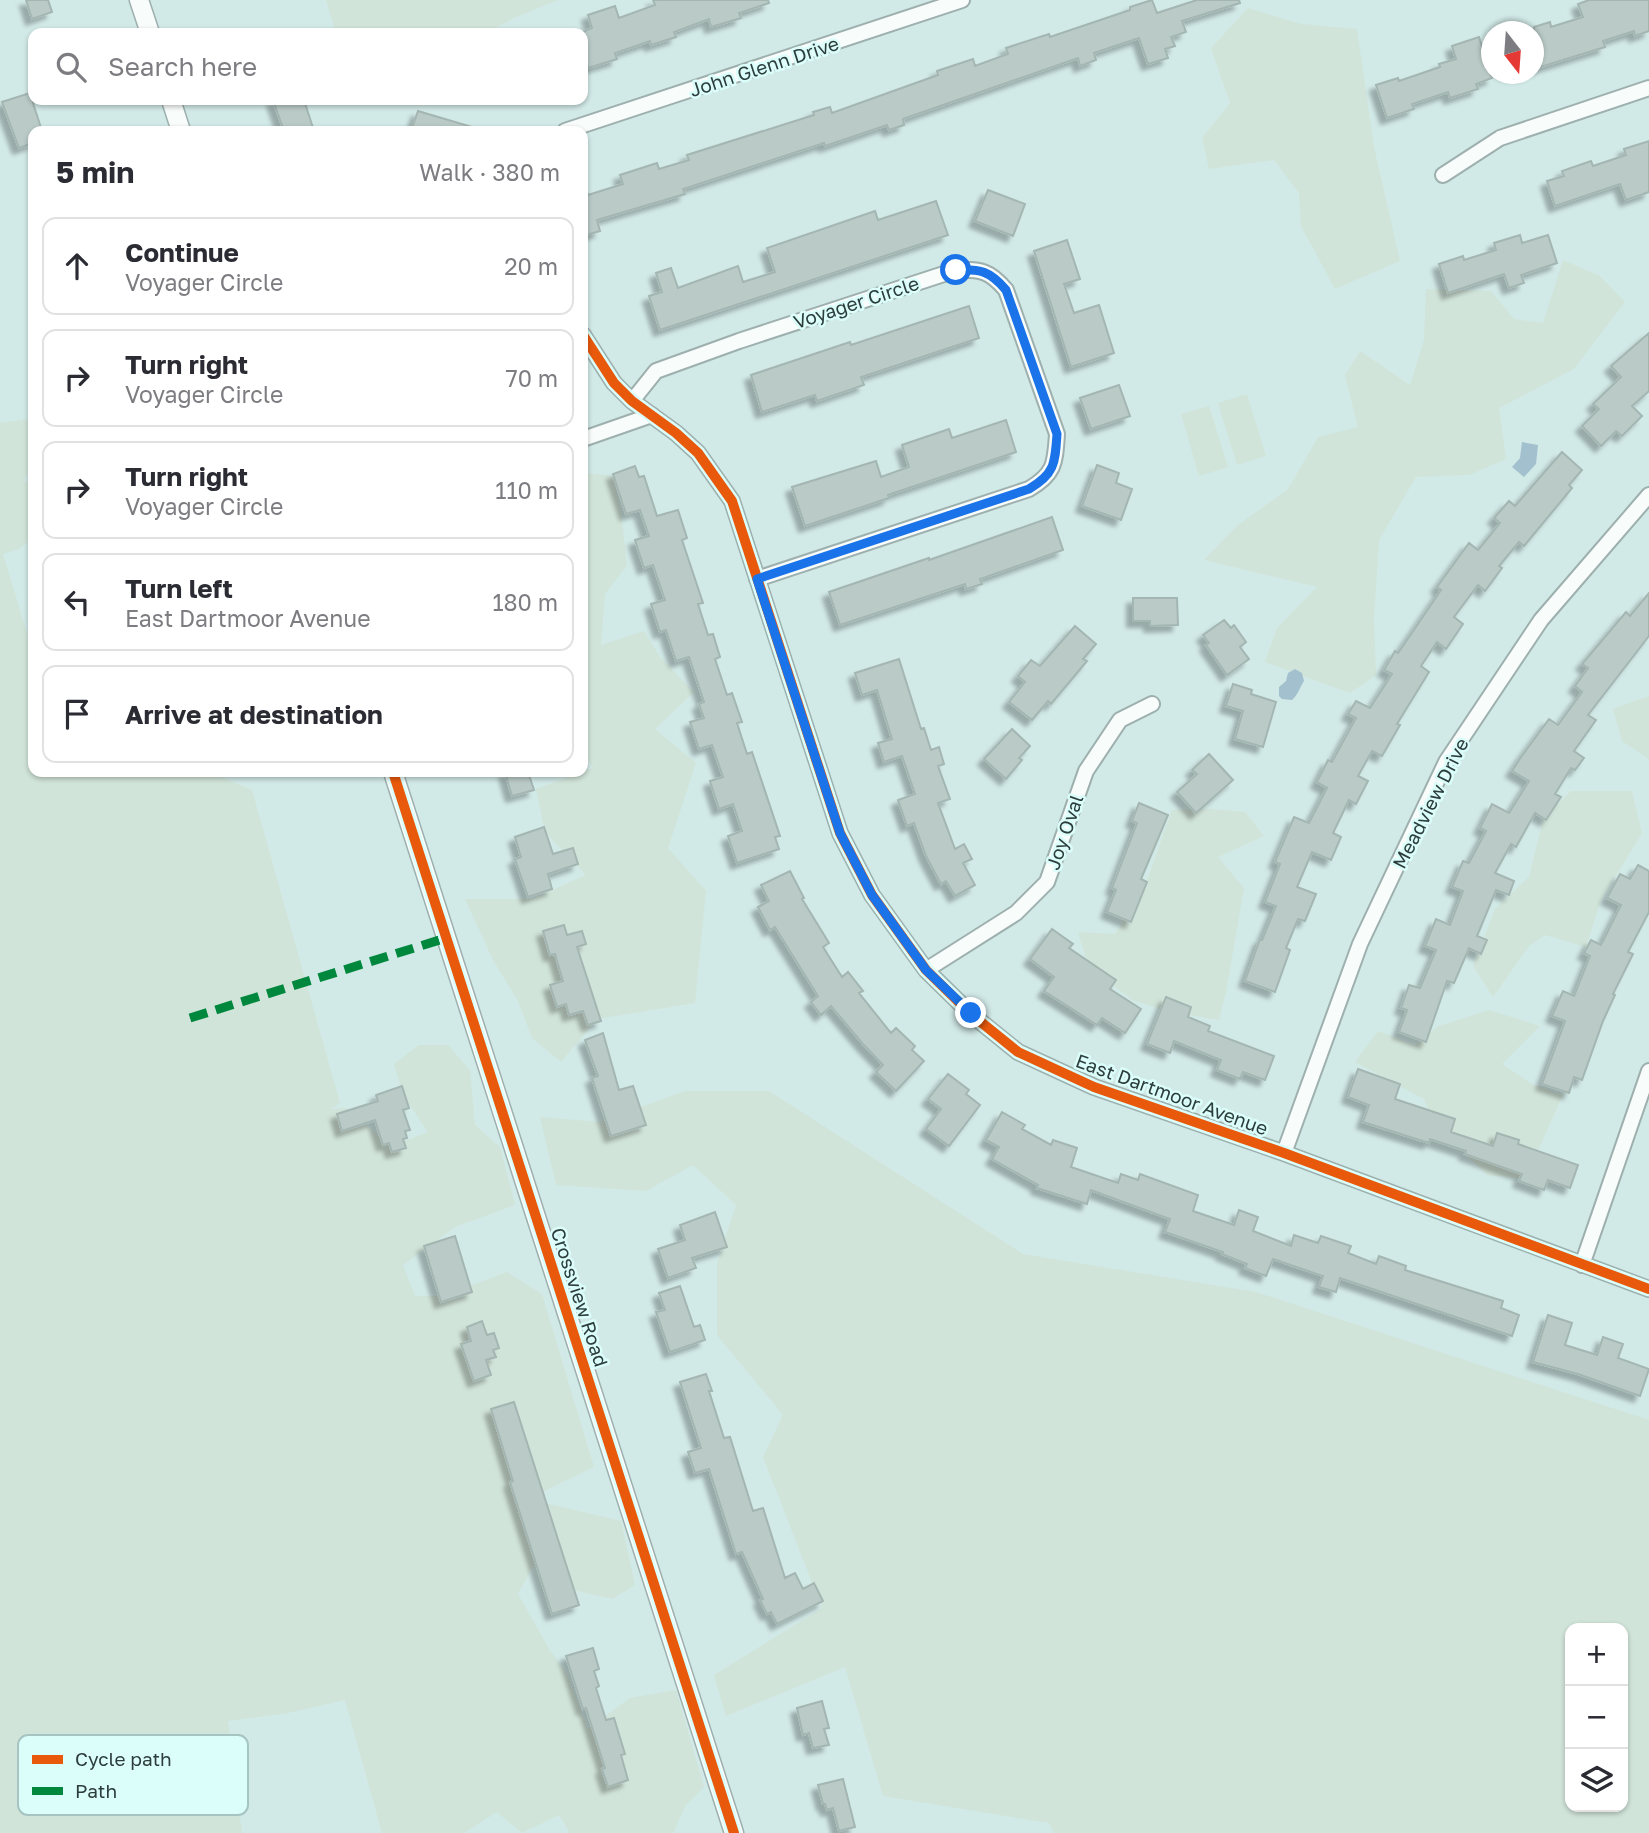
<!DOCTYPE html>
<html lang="en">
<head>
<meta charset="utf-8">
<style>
  body { margin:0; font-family:"Golos Text",sans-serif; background:#f7f7f7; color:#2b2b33 }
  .controls { position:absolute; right:21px; bottom:21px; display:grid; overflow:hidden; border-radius:14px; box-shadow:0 2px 5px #0004 }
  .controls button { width:63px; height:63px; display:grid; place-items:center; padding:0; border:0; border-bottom:2px solid #e1e1e2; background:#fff; color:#2b2b33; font:35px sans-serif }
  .compass { position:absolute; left:1481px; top:21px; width:63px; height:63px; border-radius:50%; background:#fff; box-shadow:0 2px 5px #0004; rotate:163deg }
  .stop { position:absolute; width:21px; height:21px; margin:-16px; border:5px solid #1a73e8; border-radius:50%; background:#fff }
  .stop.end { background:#1a73e8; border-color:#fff; box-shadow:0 2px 7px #0008 }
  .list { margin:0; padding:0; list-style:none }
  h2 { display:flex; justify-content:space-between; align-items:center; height:91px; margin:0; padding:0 28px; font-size:30px }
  h2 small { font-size:23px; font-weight:400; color:#7c7c81 }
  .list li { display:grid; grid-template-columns:46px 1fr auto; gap:21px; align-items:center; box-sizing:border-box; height:98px; margin:0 14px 14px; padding:0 14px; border:2px solid #e1e1e2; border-radius:14px }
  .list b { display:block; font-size:26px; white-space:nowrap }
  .list p { margin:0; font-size:23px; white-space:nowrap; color:#7c7c81 }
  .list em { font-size:23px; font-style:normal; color:#7c7c81 }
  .icon { flex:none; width:38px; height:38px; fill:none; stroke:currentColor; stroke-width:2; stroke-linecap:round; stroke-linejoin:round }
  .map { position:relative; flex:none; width:1649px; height:1833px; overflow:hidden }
  .search { position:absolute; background:#fff; box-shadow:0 2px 5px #0004; left:28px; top:28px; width:560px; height:77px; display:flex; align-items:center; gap:18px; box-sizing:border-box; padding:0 24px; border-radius:14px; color:#7c7c81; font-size:26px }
  .panel { position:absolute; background:#fff; box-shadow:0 2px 5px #0004; left:28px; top:126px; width:560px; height:651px; border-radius:14px }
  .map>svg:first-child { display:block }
  .green { fill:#d1e4d9; fill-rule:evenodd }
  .water { fill:#a3c0cf }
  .building { fill:#bacbc7; stroke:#a4b6b2; stroke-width:2; filter:url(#shadow) }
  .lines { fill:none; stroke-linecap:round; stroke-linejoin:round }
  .minor-casing { stroke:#9db0ae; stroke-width:18 }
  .tertiary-casing { stroke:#9db0ae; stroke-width:21 }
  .minor { stroke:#f8fcfb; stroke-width:14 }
  .tertiary { stroke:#f8fcfb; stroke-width:18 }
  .quiet { stroke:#00873e; stroke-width:9; stroke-dasharray:18 9; stroke-linecap:butt }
  .cycleway-casing { stroke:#dbfefb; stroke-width:15 }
  .cycleway { stroke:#e8590c; stroke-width:10 }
  .route { stroke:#1a73e8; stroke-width:9 }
  .labels { text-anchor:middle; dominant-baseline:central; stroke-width:5; stroke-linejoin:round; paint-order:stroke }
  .street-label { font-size:19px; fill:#2c3d3c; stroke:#dbfefb }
  .key { fill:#dbfefb; stroke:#a6c4c2; stroke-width:2 }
  .key-label { font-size:19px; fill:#2c3d3c }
</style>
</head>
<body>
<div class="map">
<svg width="1649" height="1833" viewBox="0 0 1649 1833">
  <defs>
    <filter id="shadow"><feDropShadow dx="-6" dy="6" stdDeviation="2" flood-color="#0004"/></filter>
  </defs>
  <rect width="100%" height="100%" fill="#d1e9e7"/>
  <!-- green -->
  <path class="green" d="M326 0H558L514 18 486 33H336Z
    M1248 8 1301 24 1357 29 1374 147 1400 261 1335 289 1301 226 1299 193 1274 160 1209 169 1202 138 1230 103 1211 48Z
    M1563 260 1600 276 1625 302 1574 369 1499 408 1506 459 1469 475 1416 477 1379 540 1374 619 1376 675 1350 693 1265 662 1277 628 1317 587 1204 560 1238 525 1288 489 1318 437 1358 427 1345 375 1360 351 1410 385 1424 340 1426 289 1491 291 1514 319 1543 323Z
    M1247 394 1266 456 1237 465 1218 403Z
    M1209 406 1228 467 1199 476 1181 414Z
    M33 412V466L24 480 33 488V537L19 549 3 554 33 653V772H209L252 790 340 1103 331 1109 347 1108 391 1147 428 1132 403 1095 394 1064 419 1045H448L470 1070 475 1125 500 1147 515 1205 455 1227 403 1265 415 1296H443L507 1272 542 1294 594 1467 544 1491 541 1502 621 1521 635 1585 612 1599 569 1589 533 1566 518 1594 548 1647 568 1676 588 1729 630 1698 676 1690 704 1787 686 1805 673 1833H570L559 1815 522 1833 497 1812 464 1833H382L345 1700 288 1713 228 1721 242 1833H0V423L28 419Z
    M583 473 614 476 621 512 627 565 605 594 601 645 644 631 660 657 694 692 655 729 696 763 668 848 706 891 695 1003 597 1019 561 1062 532 1038 518 1001 493 960 465 899H532L586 875 545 832 536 789 593 768 583 753Z
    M1649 696V759L1622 741 1613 709Z
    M1571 791H1632L1642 833 1601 900 1586 947 1545 935 1529 946 1493 997 1473 966 1495 909 1529 877 1543 819Z
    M1212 809 1245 812 1264 836 1218 857 1244 888 1226 992 1219 1020 1170 1012 1132 1000 1088 965 1078 932 1115 934 1144 889 1172 810Z
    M1489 1010 1540 1026 1502 1064 1532 1084 1563 1095 1525 1179 1487 1175 1433 1124 1424 1099 1355 1062 1378 1031 1415 1045 1439 1026Z
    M685 1091H769L1023 1254 1256 1292 1649 1420V1833H1054L1049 1823 883 1796 845 1667 726 1716 714 1675 822 1608 763 1457 783 1415 717 1335V1263L736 1205 693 1165 646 1191 556 1185 540 1117 600 1122ZM1570 1628H1623V1807H1570Z"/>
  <!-- water -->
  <path class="water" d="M1522 442 1538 445 1536 464 1524 477 1512 467 1520 458Z
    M1295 669 1302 673 1304 681C1300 687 1298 695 1292 700L1282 699 1279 696V687L1286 681 1288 673Z"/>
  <!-- building -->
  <path class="building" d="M26 0H48L52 12 32 19Z
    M653 0H768L769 3 739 13 741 18 711 27 709 19 674 32 676 37 651 45 650 41 615 53 617 59 588 68 583 52V32L592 28 588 15 615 6 619 18 655 5Z
    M1152 0 1157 13 1197 0H1239L1240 3 1182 21 1186 32 1171 37 1175 46 1165 49 1168 58 1148 64 1139 38 1094 53 1096 60 1080 66 1078 58 903 119 904 125 889 130 887 125 825 146 824 143 683 189 685 194 597 220 600 231 583 236V187H585L588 195 623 184 620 175 657 163 659 169 689 160 687 155 814 115 813 112 830 107 832 113 938 75 937 71 973 59 975 66 1008 54 1006 48 1049 34 1050 37 1130 10V7Z
    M1589 0H1649V31L1635 36 1634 31 1603 41 1605 47 1534 69V27L1550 22 1551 27 1583 17 1578 4Z
    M1479 37 1492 78 1476 84 1478 89 1450 98 1448 92 1412 104 1414 109 1387 118 1376 85 1398 78 1399 81 1440 67 1439 64 1456 59 1452 46Z
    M33 92V103L42 131H33V143L19 148 2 102Z
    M273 100H304L314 131H284Z
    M418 111 472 127V131H411Z
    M1649 141V192L1626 200 1620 184 1555 206 1547 181 1564 176 1562 171 1591 161 1593 166 1626 155 1624 149Z
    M988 190 1025 204 1013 236 975 221Z
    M936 201 948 235 660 330 649 296 662 292 656 273 671 268 678 288 738 266 743 282 775 272 767 248 875 211 878 220Z
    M1520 235 1522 243 1548 235 1557 263 1521 275 1524 283 1509 288 1504 274 1448 293 1439 264 1463 256 1464 260 1496 250 1494 243Z
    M1067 240 1080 279 1064 284 1074 313 1099 305 1114 353 1071 367 1034 251Z
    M969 306 979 338 861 377 864 385 817 401 815 395 762 412 751 375 850 342 851 345Z
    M1649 333V391L1632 406 1642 416 1622 436 1616 431 1601 446 1582 426 1599 409 1593 404 1621 377 1611 366Z
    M1119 385 1130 416 1091 429 1080 398Z
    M1006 420 1016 452 888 495 889 498 805 526 792 487 876 461 881 477 909 467 902 445 949 429 952 438Z
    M1562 452 1582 470 1569 485 1572 488 1524 546 1519 542 1499 566 1502 568 1485 591 1478 585 1454 617 1463 624 1446 649 1437 642 1421 666 1429 672 1397 724 1400 725 1382 756 1372 751 1358 776 1368 781 1356 804 1349 800 1333 833 1341 837 1331 860 1312 852 1297 887 1316 894 1305 921 1298 919 1286 948 1290 950 1275 992 1245 981 1260 939 1262 940 1276 906 1265 902 1280 864 1275 862 1294 817 1309 823 1327 788 1317 782 1328 760 1332 762 1356 718 1348 714 1356 701 1370 708 1392 674 1384 670 1395 651 1398 653 1441 590 1437 587 1469 543 1478 550 1500 523 1494 518 1509 501 1515 506Z
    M1097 465 1119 473 1116 483 1132 489 1121 520 1082 506Z
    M635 466 639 477 644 476 657 516 678 510 687 538 682 540 703 603 698 604 708 635 713 634 720 657 715 659 727 695 732 693 742 722 737 723 747 754 752 752 780 836 775 837 779 849 737 863 728 836 742 831 733 804 719 809 710 781 723 777 712 745 699 749 690 722 704 718 699 704 704 702 689 657 676 661 666 630 660 632 651 604 665 600 653 565 644 568 635 540 649 536 640 510 626 514 613 474Z
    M1052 517 1063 550 980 579 982 584 966 589 965 584 840 625 829 592 929 558V560Z
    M1649 593V636L1588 715 1596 720 1574 751 1584 758 1575 770 1571 768 1555 794 1561 797 1546 820 1535 813 1516 847 1511 844 1495 873 1514 881 1509 895 1496 890 1477 936 1487 940 1481 954 1469 948 1454 983 1447 981 1426 1042 1399 1032 1407 1010 1401 1008 1409 985 1420 988 1436 950 1425 946 1436 919 1450 925 1463 891 1452 887 1463 861 1469 863 1486 831 1480 828 1492 804 1509 813 1529 781 1512 771 1521 757 1549 719 1558 725 1582 692 1575 686 1588 668 1582 664 1626 612 1630 616Z
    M1133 598H1177L1178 625 1150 626V621H1133Z
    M1224 620 1231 628 1234 625 1246 642 1240 647 1249 659 1227 675 1206 645 1209 643 1203 635Z
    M1075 626 1096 644 1083 659 1087 661 1051 704 1048 701 1032 720 1009 702 1025 682 1018 676 1031 660 1040 666Z
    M899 659 921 729 924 728 931 750 939 747 944 764 938 766 950 799 938 803 955 849 964 844 972 859 963 863 975 885 955 896 946 881 941 884 926 856 914 823 907 826 898 800 915 794 902 756 884 762 878 743 892 739 877 690 862 695 855 673Z
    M1233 684 1252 690 1251 694 1276 702 1263 747 1235 739 1243 711 1226 706Z
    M1012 729 1030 746 1019 758 1022 760 1006 779 984 759Z
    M1209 754 1233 780 1196 813 1177 792 1197 774 1192 770Z
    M505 772H528L534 790 512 796Z
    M1139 803 1168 815 1141 879 1147 882 1131 922 1107 912 1116 890 1112 888 1137 823 1132 821Z
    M544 827 553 854 573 848 578 864 548 874 552 889 528 897 515 859 521 857 515 837Z
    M1638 865 1649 871V912L1628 952 1633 954 1613 994 1615 995 1603 1021 1582 1080 1574 1077 1569 1093 1542 1084 1565 1021 1552 1016 1563 991 1574 996 1590 956 1584 953 1591 940 1601 945 1621 905 1607 898 1620 874 1630 879Z
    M790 871 804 898 802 899 829 943 823 947 842 977 848 972 863 991 859 993 891 1033 896 1028 915 1046 912 1050 924 1061 896 1091 876 1072 883 1065 863 1044 831 1006 821 1015 811 1002 818 996 775 927 770 930 758 907 769 901 761 885Z
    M564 925 567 935 582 931 586 944 577 947 601 1021 588 1025 583 1011 569 1015 566 1004 557 1007 550 985 563 981 555 954 550 955 543 931Z
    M1052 929 1073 944 1069 948 1116 980 1110 989 1141 1009 1125 1033 1102 1018 1097 1025 1044 991 1054 977 1030 959Z
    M1166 997 1191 1007 1188 1017 1210 1026 1208 1031 1274 1056 1265 1080 1243 1072 1240 1079 1217 1070 1221 1060 1174 1041 1170 1053 1147 1044Z
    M603 1033 619 1090 633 1086 646 1125 611 1136 592 1078 598 1076 585 1040Z
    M1358 1069 1400 1084 1395 1099 1455 1119 1451 1132 1493 1146 1497 1133 1519 1140 1518 1144 1578 1165 1570 1188 1548 1180 1544 1190 1519 1181 1522 1174 1465 1154 1466 1151 1430 1139 1429 1143 1363 1122 1369 1105 1348 1097Z
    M948 1074 969 1090 966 1094 980 1105 949 1146 926 1129 941 1109 928 1099Z
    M402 1086 409 1108 403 1110 410 1130 405 1131 407 1138 403 1139 406 1148 392 1152 389 1143 383 1145 375 1120 342 1131 337 1114 378 1101 376 1095Z
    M1002 1112 1025 1125 1022 1129 1051 1145 1053 1140 1077 1148 1071 1167 1118 1183 1121 1174 1138 1180 1140 1174 1198 1195 1193 1211 1234 1225 1239 1210 1258 1217 1253 1231 1291 1246 1294 1235 1318 1243 1321 1236 1351 1246 1348 1253 1376 1264 1379 1256 1406 1266 1405 1270 1503 1301 1501 1308 1519 1315 1512 1336 1340 1278 1336 1292 1319 1287 1323 1276 1273 1259 1266 1276 1245 1268 1247 1264 1222 1254 1223 1252 1165 1232 1170 1219 1091 1190 1087 1204 1037 1188 1038 1185 992 1159 999 1147 986 1140Z
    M715 1212 727 1247 692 1258 696 1268 668 1278 658 1249 685 1240 680 1225Z
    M455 1236 472 1292 441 1302 424 1246Z
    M680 1286 694 1327 700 1325 705 1340 670 1352 656 1312 665 1310 659 1293Z
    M1548 1315 1572 1323 1565 1345 1597 1355 1603 1337 1623 1344 1618 1358 1649 1369 1640 1396 1578 1374 1533 1362Z
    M482 1321 487 1335 494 1333 499 1348 493 1350 496 1357 486 1360 491 1375 474 1381 461 1344 471 1341 467 1327Z
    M706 1374 712 1391H709L724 1438 730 1437 753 1511 763 1508 785 1578 795 1573 803 1589 814 1583 823 1601 777 1624 771 1612 767 1614 760 1600 763 1599 742 1552 736 1554 709 1469 695 1473 688 1452 701 1448 680 1382Z
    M514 1402 579 1605 552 1614 510 1482 513 1481 491 1409Z
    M593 1648 599 1669 594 1671 599 1686 596 1688 606 1720 614 1718 625 1754 621 1755 628 1780 608 1787 602 1769 605 1768 586 1708 583 1709 566 1656Z
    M822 1701 829 1728 824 1729 829 1745 813 1748 809 1733 803 1735 797 1708Z
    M843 1779 855 1827 839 1831 833 1808 827 1810 825 1804H823L818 1785Z"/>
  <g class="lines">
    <defs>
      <path id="minor" d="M565 131 962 0
        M1443 175 1500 138 1649 88
        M583 335 614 383 632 401 676 433 698 453 732 501 840 833 872 895 926 970 971 1014 1018 1052 1094 1087 1284 1153 1649 1289
        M632 401 656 371 739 341 956 270C981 269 990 271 1006 290L1057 434C1055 463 1055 474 1029 489L757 579
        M583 439 652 415
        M926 970 1016 913 1047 882 1086 771 1120 720 1152 704
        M1284 1153 1360 944 1446 762 1541 620 1649 495
        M1582 1265 1649 1071"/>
      <path id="tertiary" d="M139 0 150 33
        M171 100 181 131
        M393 772 734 1833"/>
    </defs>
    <!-- minor casing -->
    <use href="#minor" class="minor-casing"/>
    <!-- tertiary casing -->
    <use href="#tertiary" class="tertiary-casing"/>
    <!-- minor -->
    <use href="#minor" class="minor"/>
    <!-- tertiary -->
    <use href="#tertiary" class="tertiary"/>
    <!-- quiet -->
    <path class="quiet" d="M190 1018 446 938"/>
    <defs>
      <path id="cycleway" d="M583 335 614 383 632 401 676 433 698 453 732 501 840 833 872 895 926 970 971 1014 1018 1052 1094 1087 1284 1153 1649 1289
        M393 772 734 1833"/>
    </defs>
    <!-- cycleway casing -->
    <use href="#cycleway" class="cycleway-casing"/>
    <!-- cycleway -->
    <use href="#cycleway" class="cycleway"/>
  </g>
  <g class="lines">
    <!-- route -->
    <path class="route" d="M956 270C981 269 990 271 1006 290L1057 434C1055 463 1055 474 1029 489L757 579 840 833 872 895 926 970 971 1013"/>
  </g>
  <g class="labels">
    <!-- street labels -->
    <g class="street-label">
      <text transform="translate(764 66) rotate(-18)">John Glenn Drive</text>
      <text transform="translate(856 302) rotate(-18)">Voyager Circle</text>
      <text transform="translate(1430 803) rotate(-63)">Meadview Drive</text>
      <text transform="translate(1064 832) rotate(-71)">Joy Oval</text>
      <text transform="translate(1172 1094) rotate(20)">East Dartmoor Avenue</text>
      <text transform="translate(580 1297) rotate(72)">Crossview Road</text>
    </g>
  </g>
  <!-- legend -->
  <rect x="18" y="1735" width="230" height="80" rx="10" class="key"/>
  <rect x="32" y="1755" width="31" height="9" fill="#e8590c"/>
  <rect x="32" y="1787" width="31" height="8" fill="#00873e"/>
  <g class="key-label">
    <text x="75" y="1766">Cycle path</text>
    <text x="75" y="1798">Path</text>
  </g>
</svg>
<div class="controls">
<button>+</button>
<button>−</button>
<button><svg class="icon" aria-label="layers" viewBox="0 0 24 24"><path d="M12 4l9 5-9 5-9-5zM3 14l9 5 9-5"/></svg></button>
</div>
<svg class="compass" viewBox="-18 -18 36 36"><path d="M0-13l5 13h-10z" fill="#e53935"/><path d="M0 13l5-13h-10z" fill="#7c7c81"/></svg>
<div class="stop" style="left:956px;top:270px"></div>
<div class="stop end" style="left:971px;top:1013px"></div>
<div class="search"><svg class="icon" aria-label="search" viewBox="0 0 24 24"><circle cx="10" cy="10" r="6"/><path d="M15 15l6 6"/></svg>Search here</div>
<section class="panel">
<h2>5 min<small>Walk · 380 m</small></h2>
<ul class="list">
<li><svg class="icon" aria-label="ahead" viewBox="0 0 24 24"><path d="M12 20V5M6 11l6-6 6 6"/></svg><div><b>Continue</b><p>Voyager Circle</p></div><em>20 m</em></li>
<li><svg class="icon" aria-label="right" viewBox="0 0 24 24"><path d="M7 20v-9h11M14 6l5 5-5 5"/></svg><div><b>Turn right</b><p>Voyager Circle</p></div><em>70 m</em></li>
<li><svg class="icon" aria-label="right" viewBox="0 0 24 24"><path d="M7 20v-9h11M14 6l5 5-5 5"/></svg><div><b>Turn right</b><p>Voyager Circle</p></div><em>110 m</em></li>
<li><svg class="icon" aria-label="left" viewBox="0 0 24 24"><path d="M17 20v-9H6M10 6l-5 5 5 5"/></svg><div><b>Turn left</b><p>East Dartmoor Avenue</p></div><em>180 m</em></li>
<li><svg class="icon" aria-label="arrive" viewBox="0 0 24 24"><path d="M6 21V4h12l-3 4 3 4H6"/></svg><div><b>Arrive at destination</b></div></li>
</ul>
</section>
</div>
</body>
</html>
